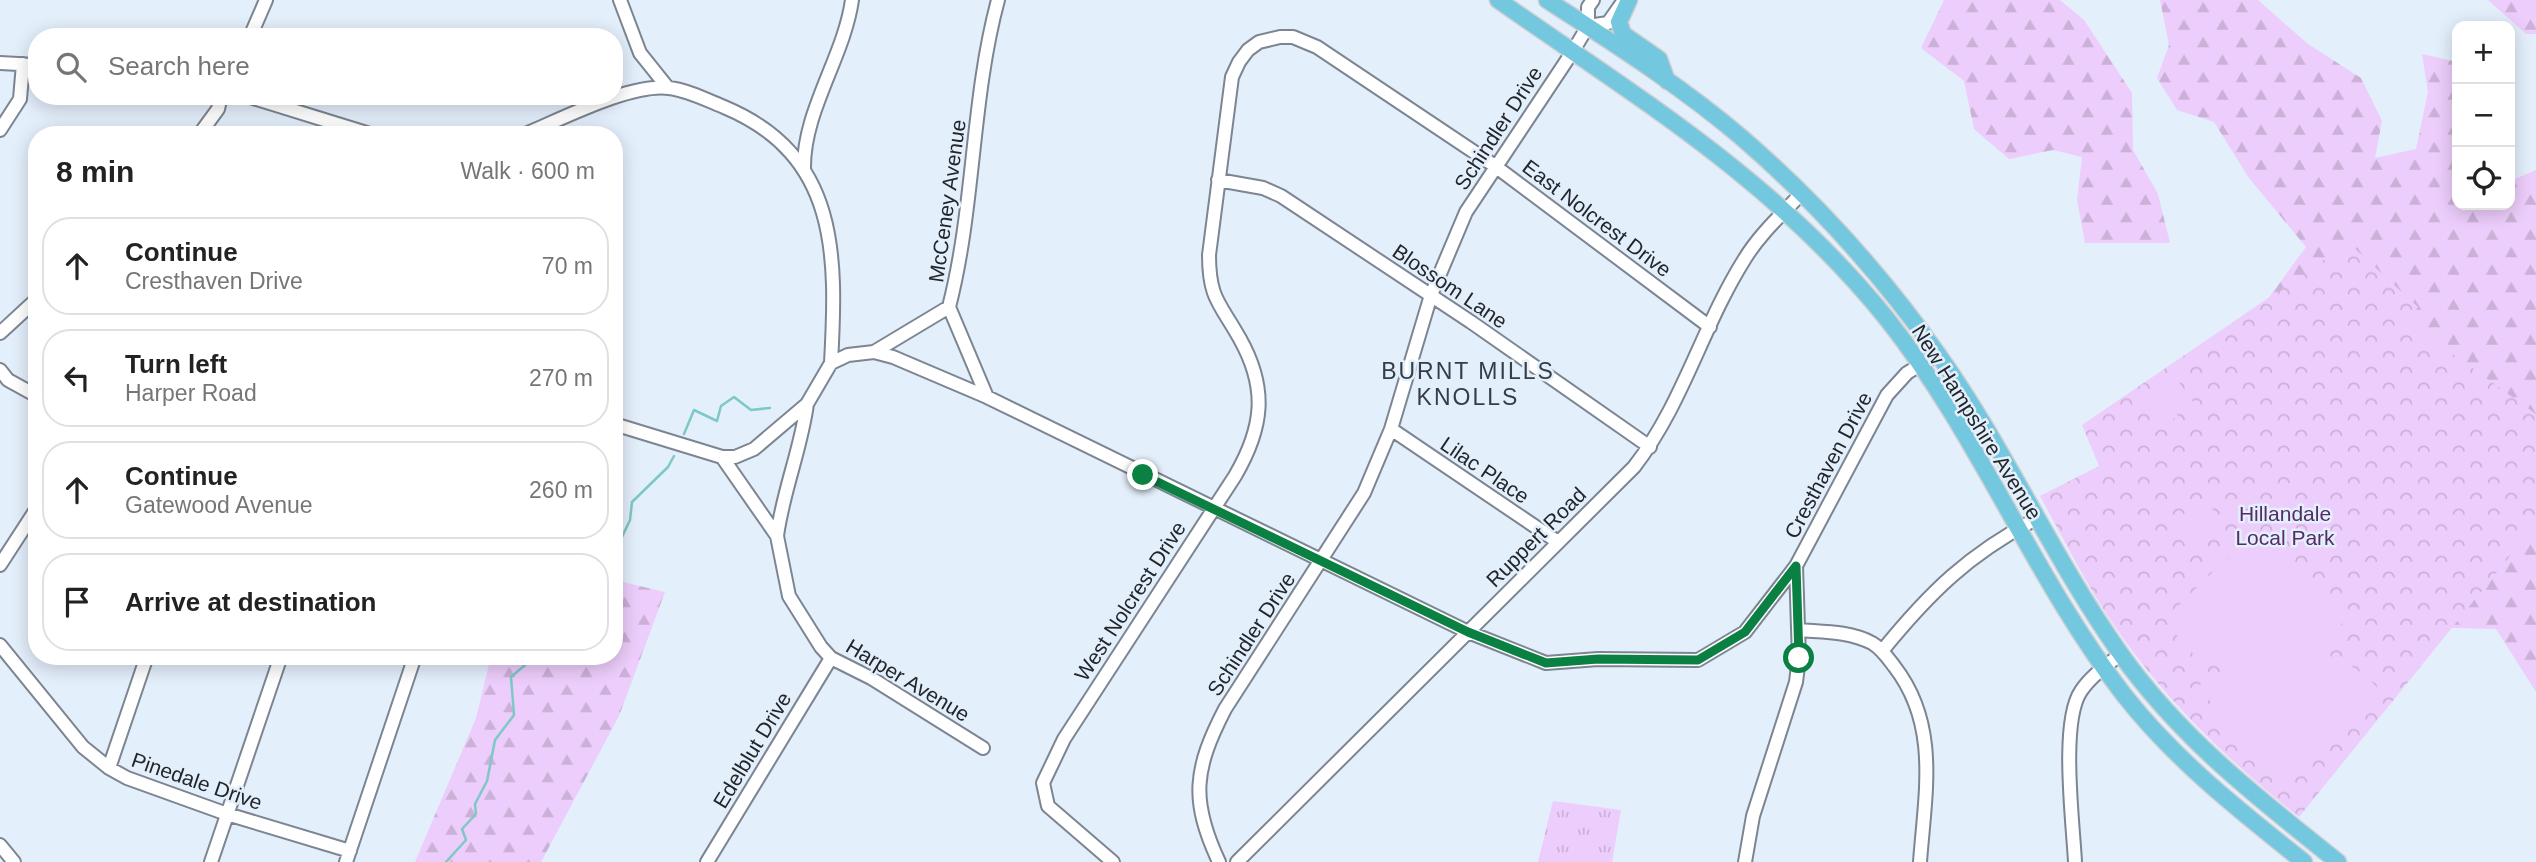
<!DOCTYPE html>
<html lang="en">
<head>
<meta charset="utf-8">
<style>
  body { margin:0; font-family:Arial,sans-serif; background:#f6f6f6; color:#222 }
  .controls { position:absolute; right:21px; top:21px; display:grid; overflow:hidden; border-radius:14px; box-shadow:0 4px 18px #0003 }
  .controls button { width:63px; height:63px; display:grid; place-items:center; padding:0; border:0; border-bottom:2px solid #e0e0e0; background:#fff; color:#222; font:35px sans-serif }
  .stop { position:absolute; width:21px; height:21px; margin:-16px; border:5px solid #0b8043; border-radius:50%; background:#fff }
  .stop.end { background:#0b8043; border-color:#fff; box-shadow:0 2px 7px #0008 }
  .list { margin:0; padding:0; list-style:none }
  h2 { display:flex; justify-content:space-between; align-items:center; height:91px; margin:0; padding:0 28px; font-size:30px }
  h2 small { font-size:23px; font-weight:400; color:#767676 }
  .list li { display:grid; grid-template-columns:46px 1fr auto; gap:21px; align-items:center; box-sizing:border-box; height:98px; margin:0 14px 14px; padding:0 14px; border:2px solid #e0e0e0; border-radius:28px }
  .list b { display:block; font-size:26px; white-space:nowrap }
  .list p { margin:0; font-size:23px; white-space:nowrap; color:#767676 }
  .list em { font-size:23px; font-style:normal; color:#767676 }
  .icon { flex:none; width:38px; height:38px; fill:none; stroke:currentColor; stroke-width:2; stroke-linecap:round; stroke-linejoin:round }
  .map { position:relative; flex:none; width:2536px; height:862px; overflow:hidden }
  .search { position:absolute; background:#fff; box-shadow:0 4px 18px #0003; left:28px; top:28px; width:595px; height:77px; display:flex; align-items:center; gap:18px; box-sizing:border-box; padding:0 24px; border-radius:28px; color:#767676; font-size:26px }
  .panel { position:absolute; background:#fff; box-shadow:0 4px 18px #0003; left:28px; top:126px; width:595px; height:539px; border-radius:28px }
  .map>svg:first-child { display:block }
  .grass { fill:url(#grass-tufts) }
  .forest { fill:url(#forest-firs) }
  .park { fill:url(#park-crowns) }
  .pitch { fill:#edcdfb }
  .lines { fill:none; stroke-linecap:round; stroke-linejoin:round }
  .stream { stroke:#7ec8c5; stroke-width:2.5 }
  .minor-casing { stroke:#7c8591; stroke-width:16 }
  .major-casing { stroke:#cecfd0; stroke-width:19 }
  .minor { stroke:#fff; stroke-width:12 }
  .major { stroke:#73c7df; stroke-width:16 }
  .route { stroke:#0b8043; stroke-width:9 }
  .labels { text-anchor:middle; dominant-baseline:central; stroke-width:5; stroke-linejoin:round; paint-order:stroke }
  .street-label { font-size:21px; fill:#22262b; stroke:#e4effc }
  .park-label { font-size:21px; fill:#552c65; stroke:#e4effc }
  .neighbourhood-label { font-size:23px; letter-spacing:2px; fill:#353d48; stroke:#e4effc }
</style>
</head>
<body>
<div class="map">
<svg width="2536" height="862" viewBox="0 0 2536 862">
  <defs>
    <pattern id="grass-tufts" width="24" height="20" patternUnits="userSpaceOnUse" patternTransform="scale(1.75)"><rect width="24" height="20" fill="#edcdfb"/><path d="M3 7l-1-3M5 7V3M7 7l1-3M15 17l-1-3M17 17v-4M19 17l1-3" fill="none" stroke="#cbb0d7"/></pattern>
    <pattern id="forest-firs" width="22" height="20" patternUnits="userSpaceOnUse" patternTransform="scale(1.75)"><rect width="22" height="20" fill="#edcdfb"/><path d="M5 1l3.5 6h-7zM16 11l3.5 6h-7z" fill="#cbb0d7"/></pattern>
    <pattern id="park-crowns" width="20" height="18" patternUnits="userSpaceOnUse" patternTransform="scale(1.75)"><rect width="20" height="18" fill="#edcdfb"/><path d="M2 6a3 3 0 1 1 6 0M12 15a3 3 0 1 1 6 0" fill="none" stroke="#cbb0d7"/></pattern>
  </defs>
  <rect width="100%" height="100%" fill="#e4effc"/>
  <!-- grass -->
  <path class="grass" d="M1553 801 1621 810 1612 862H1538Z"/>
  <!-- forest -->
  <path class="forest" d="M1944 0H2060L2084 20 2132 93 2133 150 2158 194 2170 243H2085L2077 200 2082 157 2053 150 2009 159 1974 129 1964 81 1921 48Z
    M2160 0H2258L2308 44 2361 78 2382 121 2375 158 2416 149 2428 92 2422 54 2457 62V130L2452 139 2457 160V205H2510V181L2536 170V692L2496 629 2417 627 2251 322 2306 247 2249 178 2214 122 2177 110 2157 78 2169 45Z
    M2488 0H2536V34H2526Z
    M614 580 665 592 619 716 541 862H415L476 718 491 656H614Z"/>
  <!-- park -->
  <path class="park" d="M2349 243 2418 307 2407 321 2536 414V533L2531 530 2299 817C2219 754 2147 682 2094 594 2075 562 2058 529 2040 496L2099 466 2082 425Z"/>
  <!-- pitch -->
  <path class="pitch" d="M2175 377 2194 403 2181 412 2162 386Z
    M2158 388 2178 416 2165 425 2145 397Z
    M2205 499 2226 527 2191 552 2170 524Z
    M2251 534 2262 535 2350 611 2335 633 2307 653C2341 658 2357 666 2381 691L2286 783 2280 782 2197 686 2231 669C2197 664 2182 647 2166 618Z"/>
  <g class="lines">
    <!-- stream -->
    <path class="stream" d="M684 434 694 410 717 421 721 406 734 397 751 410 770 408
      M614 554 630 520 632 502 668 467 674 456
      M446 862 466 840 462 829 476 814 475 804 487 781 495 740 514 715 511 677 525 665 524 656"/>
    <defs>
      <path id="minor" d="M620 0 640 53 668 88
        M1588 26 1608 23 1622 3
        M250 37 266 0
        M0 63 37 65
        M247 96 373 135
        M0 130 20 99 23 64
        M199 135 218 109 221 96
        M523 135C560 120 630 83 669 88 687 90 707 100 724 107 839 155 837 255 831 363
        M804 169C803 111 844 57 852 0
        M1218 180 1263 188 1281 196 1471 322 1650 447
        M949 307 987 397
        M0 333 37 299
        M874 352 893 357 987 397 1468 632 1546 663 1598 659 1698 660 1745 632 1796 566
        M0 370 8 380 37 396
        M614 424 722 457H735L754 449 807 404 831 363 848 355 874 352 949 307C975 206 971 100 998 0
        M1391 429 1558 542
        M722 457 777 536 789 596 821 647 831 658 871 678 983 748
        M777 536C783 491 801 449 807 404
        M0 565 37 508
        M1799 630C1823 632 1849 631 1872 643 1881 648 1888 658 1894 666 1940 725 1925 793 1920 862
        M0 645 83 747 109 768 127 778 227 814 350 851
        M1882 651C1930 592 1969 554 2036 519
        M109 768 147 656
        M0 845 14 862
        M211 862 281 656
        M346 862 415 656
        M707 862 831 658
        M1113 862 1048 806 1043 783 1064 739 1235 476C1263 428 1268 389 1240 339 1220 303 1209 299 1209 255L1232 77 1239 62 1248 50 1259 42 1280 37H1293L1317 47 1495 166 1710 327
        M1219 862C1190 800 1194 769 1225 709L1364 493 1391 429 1431 295 1466 212 1573 51 1588 26V7L1593 0
        M1237 862 1634 467C1683 404 1702 327 1744 260 1759 235 1781 215 1800 195
        M1745 862 1753 816 1796 682 1799 658 1796 566 1887 395 1907 373 1938 354
        M2075 862C2073 822 2060 722 2081 691 2091 676 2107 665 2121 654"/>
      <path id="major" d="M1498 0C1641 100 1776 181 1887 319 1979 435 2033 577 2124 695 2175 760 2240 811 2304 862
        M1547 0C1613 43 1681 86 1741 137 1814 200 1881 274 1937 353 2005 448 2052 557 2120 653 2179 737 2259 799 2338 862
        M1629 0 1619 22 1623 34 1659 59 1667 81"/>
    </defs>
    <!-- minor casing -->
    <use href="#minor" class="minor-casing"/>
    <!-- major casing -->
    <use href="#major" class="major-casing"/>
    <!-- minor -->
    <use href="#minor" class="minor"/>
    <!-- major -->
    <use href="#major" class="major"/>
  </g>
  <g class="lines">
    <!-- route -->
    <path class="route" d="M1143 475 1468 632 1546 663 1598 659 1698 660 1745 632 1796 566 1799 658"/>
  </g>
  <g class="labels">
    <!-- street labels -->
    <g class="street-label">
      <text transform="translate(1498 128) rotate(-57)">Schindler Drive</text>
      <text transform="translate(947 201) rotate(-82)">McCeney Avenue</text>
      <text transform="translate(1597 218) rotate(37)">East Nolcrest Drive</text>
      <text transform="translate(1450 286) rotate(34)">Blossom Lane</text>
      <text transform="translate(1977 422) rotate(58)">New Hampshire Avenue</text>
      <text transform="translate(1828 465) rotate(-62)">Cresthaven Drive</text>
      <text transform="translate(1485 470) rotate(34)">Lilac Place</text>
      <text transform="translate(1536 537) rotate(-45)">Ruppert Road</text>
      <text transform="translate(1130 601) rotate(-57)">West Nolcrest Drive</text>
      <text transform="translate(1251 634) rotate(-57)">Schindler Drive</text>
      <text transform="translate(908 680) rotate(31)">Harper Avenue</text>
      <text transform="translate(752 750) rotate(-59)">Edelblut Drive</text>
      <text transform="translate(197 781) rotate(19)">Pinedale Drive</text>
    </g>
    <!-- park labels -->
    <g class="park-label">
      <text x="2285" y="513">Hillandale<tspan x="2285" dy="24">Local Park</tspan></text>
    </g>
    <!-- neighbourhood labels -->
    <g class="neighbourhood-label">
      <text x="1468" y="371">BURNT MILLS<tspan x="1468" dy="26">KNOLLS</tspan></text>
    </g>
  </g>
</svg>
<div class="controls">
<button>+</button>
<button>−</button>
<button><svg class="icon" aria-label="locate" viewBox="0 0 24 24"><circle cx="12" cy="12" r="6"/><path d="M12 2v4M12 18v4M2 12h4M18 12h4"/></svg></button>
</div>
<div class="stop" style="left:1799px;top:658px"></div>
<div class="stop end" style="left:1143px;top:475px"></div>
<div class="search"><svg class="icon" aria-label="search" viewBox="0 0 24 24"><circle cx="10" cy="10" r="6"/><path d="M15 15l6 6"/></svg>Search here</div>
<section class="panel">
<h2>8 min<small>Walk · 600 m</small></h2>
<ul class="list">
<li><svg class="icon" aria-label="ahead" viewBox="0 0 24 24"><path d="M12 20V5M6 11l6-6 6 6"/></svg><div><b>Continue</b><p>Cresthaven Drive</p></div><em>70 m</em></li>
<li><svg class="icon" aria-label="left" viewBox="0 0 24 24"><path d="M17 20v-9H6M10 6l-5 5 5 5"/></svg><div><b>Turn left</b><p>Harper Road</p></div><em>270 m</em></li>
<li><svg class="icon" aria-label="ahead" viewBox="0 0 24 24"><path d="M12 20V5M6 11l6-6 6 6"/></svg><div><b>Continue</b><p>Gatewood Avenue</p></div><em>260 m</em></li>
<li><svg class="icon" aria-label="arrive" viewBox="0 0 24 24"><path d="M6 21V4h12l-3 4 3 4H6"/></svg><div><b>Arrive at destination</b></div></li>
</ul>
</section>
</div>
</body>
</html>
